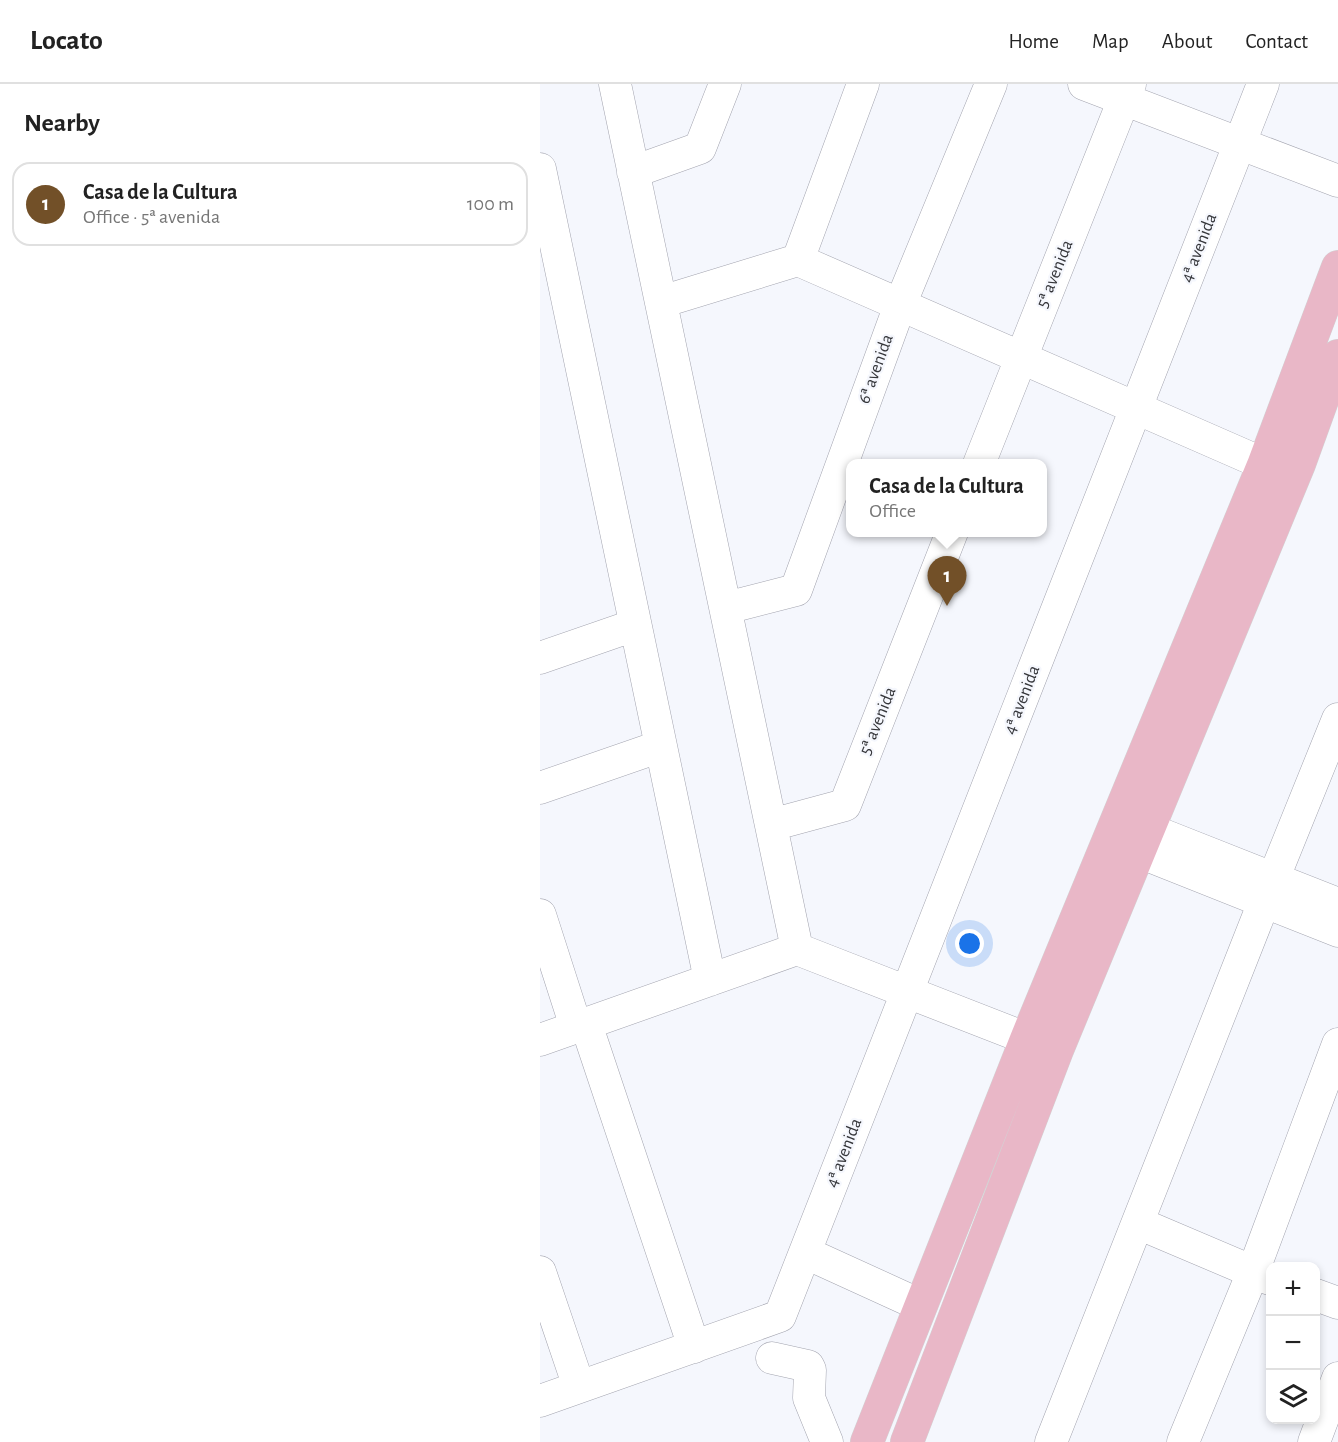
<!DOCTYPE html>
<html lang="en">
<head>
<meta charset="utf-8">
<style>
  body { margin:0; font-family:"Alegreya Sans",sans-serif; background:#f2f2f2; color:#222 }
  .controls { position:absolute; right:18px; bottom:18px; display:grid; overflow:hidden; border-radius:12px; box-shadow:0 3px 9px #0003 }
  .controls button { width:54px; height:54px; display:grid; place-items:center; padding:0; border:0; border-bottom:2px solid #e0e0e0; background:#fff; color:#222; font:30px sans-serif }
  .you { position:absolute; left:430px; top:860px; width:21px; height:21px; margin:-15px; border:4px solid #fff; border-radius:50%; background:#1a73e8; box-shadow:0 0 0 9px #1a73e833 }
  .badge { display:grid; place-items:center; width:39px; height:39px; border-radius:50%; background:#725028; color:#fff; font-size:20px; font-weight:700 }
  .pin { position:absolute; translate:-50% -50px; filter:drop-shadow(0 2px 3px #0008) }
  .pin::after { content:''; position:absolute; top:32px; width:21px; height:18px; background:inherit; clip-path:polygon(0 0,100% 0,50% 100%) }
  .popup { position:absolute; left:306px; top:375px; width:201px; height:78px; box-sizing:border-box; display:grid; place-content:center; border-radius:12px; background:#fff; filter:drop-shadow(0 2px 4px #0005); font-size:20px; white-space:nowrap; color:#767676 }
  .popup b { font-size:22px; color:#222 }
  .popup::after { content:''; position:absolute; left:50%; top:100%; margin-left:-12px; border:12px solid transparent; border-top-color:#fff }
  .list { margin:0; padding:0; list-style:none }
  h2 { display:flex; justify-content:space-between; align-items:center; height:78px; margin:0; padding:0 24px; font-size:26px }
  h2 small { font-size:20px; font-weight:400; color:#767676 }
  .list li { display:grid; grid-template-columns:39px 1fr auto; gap:18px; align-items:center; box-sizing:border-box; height:84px; margin:0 12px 12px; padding:0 12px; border:2px solid #e0e0e0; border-radius:18px }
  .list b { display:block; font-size:22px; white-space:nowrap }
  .list p { margin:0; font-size:20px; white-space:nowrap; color:#767676 }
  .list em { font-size:20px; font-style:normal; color:#767676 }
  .icon { flex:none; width:33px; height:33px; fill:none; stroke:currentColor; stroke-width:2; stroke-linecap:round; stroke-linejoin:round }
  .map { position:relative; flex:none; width:798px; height:1358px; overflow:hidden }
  header { display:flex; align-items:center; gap:36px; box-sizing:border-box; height:84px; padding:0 30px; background:#fff; border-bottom:2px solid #e0e0e0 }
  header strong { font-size:28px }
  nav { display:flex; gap:33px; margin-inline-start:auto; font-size:21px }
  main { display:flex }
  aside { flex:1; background:#fff }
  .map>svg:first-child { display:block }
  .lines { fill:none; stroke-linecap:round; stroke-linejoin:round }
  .minor-casing { stroke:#a3a4af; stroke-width:33 }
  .major-casing { stroke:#d3d3d4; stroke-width:34 }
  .minor { stroke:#fff; stroke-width:32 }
  .major { stroke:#e9b7c7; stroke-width:33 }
  .labels { text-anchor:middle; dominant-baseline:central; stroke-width:4.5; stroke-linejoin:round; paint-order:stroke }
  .street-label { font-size:18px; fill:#36373b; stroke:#f5f7fd }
</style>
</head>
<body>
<header>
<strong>Locato</strong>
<nav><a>Home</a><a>Map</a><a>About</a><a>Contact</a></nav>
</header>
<main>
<aside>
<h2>Nearby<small></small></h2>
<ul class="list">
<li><span class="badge">1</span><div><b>Casa de la Cultura</b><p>Office · 5ª avenida</p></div><em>100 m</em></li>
</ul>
</aside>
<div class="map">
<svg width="798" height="1358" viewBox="0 0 798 1358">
  <rect width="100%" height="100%" fill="#f5f7fd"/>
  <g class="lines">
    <defs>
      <path id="minor" d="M75 0 257 865
        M544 0 798 97
        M0 85 170 896
        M93 88 160 64 185 0
        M258 176 323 0
        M121 218 258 176 724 380
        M439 380 590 0
        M186 524 256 506 360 221 451 0
        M0 574 95 541
        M0 704 121 662
        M231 741 305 721 412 448
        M608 745 798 820
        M599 768 798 847
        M0 831 36 943
        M46 940 154 1263
        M0 956 257 865 511 964
        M598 1139 730 1195
        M277 1174 380 1221
        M0 1188 39 1303
        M776 1211 798 1219
        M232 1274 268 1282 270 1286 269 1314 287 1358
        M0 1317 240 1232 723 0
        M511 1358 724 818 798 635
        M643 1358 713 1188 798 960
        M774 1358 798 1294"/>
      <path id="major" d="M327 1358 487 954 724 380 798 183
        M367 1358 517 966 759 380 798 272"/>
    </defs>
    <!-- minor casing -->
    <use href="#minor" class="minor-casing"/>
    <!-- major casing -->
    <use href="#major" class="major-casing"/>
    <!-- minor -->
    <use href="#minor" class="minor"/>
    <!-- major -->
    <use href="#major" class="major"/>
  </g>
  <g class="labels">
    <!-- street labels -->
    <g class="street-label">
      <text transform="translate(659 164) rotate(-69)">4ª avenida</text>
      <text transform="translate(515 190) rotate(-68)">5ª avenida</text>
      <text transform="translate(336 285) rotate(-70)">6ª avenida</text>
      <text transform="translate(482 616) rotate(-69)">4ª avenida</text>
      <text transform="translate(338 637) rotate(-68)">5ª avenida</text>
      <text transform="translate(304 1069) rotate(-69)">4ª avenida</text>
    </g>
  </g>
</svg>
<div class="controls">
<button>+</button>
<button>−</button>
<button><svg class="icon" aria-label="layers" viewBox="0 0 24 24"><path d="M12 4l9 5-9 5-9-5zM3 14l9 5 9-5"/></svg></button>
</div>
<div class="you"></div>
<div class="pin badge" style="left:407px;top:522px">1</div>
<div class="popup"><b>Casa de la Cultura</b>Office</div>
</div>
</main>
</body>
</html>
